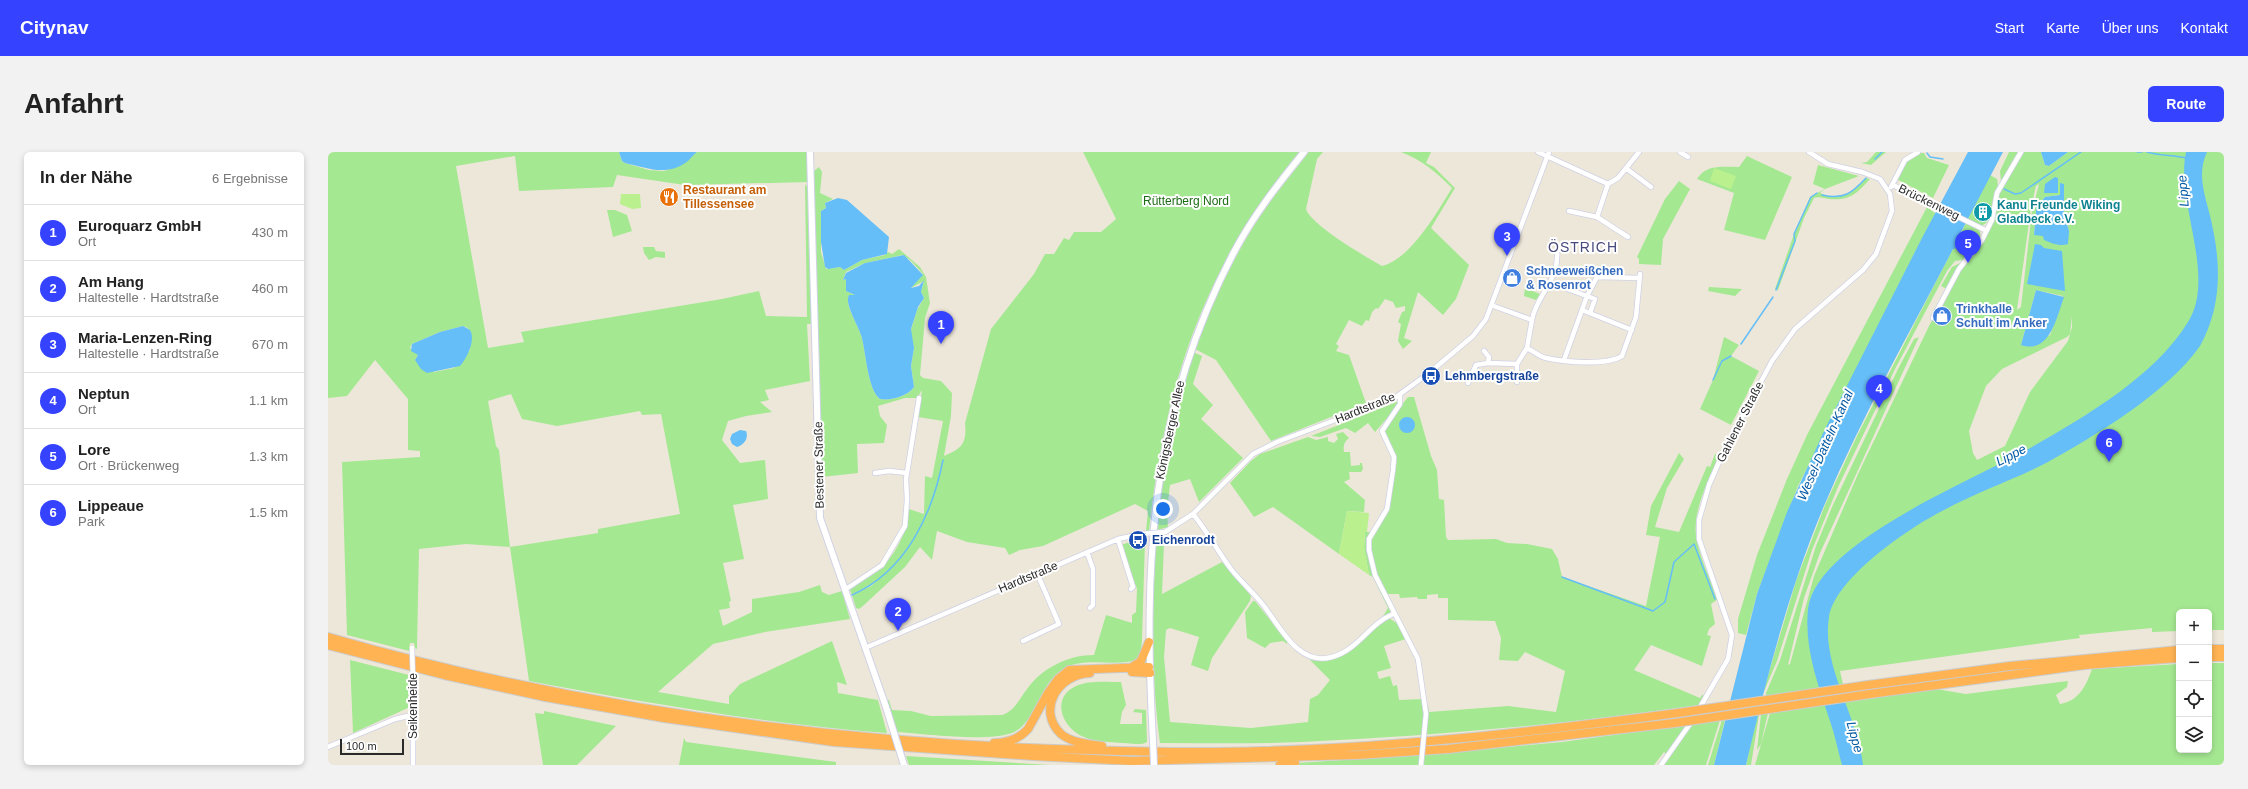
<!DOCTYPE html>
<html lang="de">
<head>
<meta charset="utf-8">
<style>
  body { margin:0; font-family:Arial,sans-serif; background:#f2f2f2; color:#222 }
  .controls { position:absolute; right:12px; bottom:12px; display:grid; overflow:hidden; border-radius:6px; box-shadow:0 2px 6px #0003 }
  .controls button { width:36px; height:36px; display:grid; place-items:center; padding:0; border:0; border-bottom:1px solid #e0e0e0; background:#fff; color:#222; font:20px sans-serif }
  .scale { position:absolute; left:12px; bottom:10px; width:64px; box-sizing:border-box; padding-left:4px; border:2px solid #2a2a2a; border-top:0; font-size:11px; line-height:14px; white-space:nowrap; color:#2a2a2a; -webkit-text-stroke:3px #fff; paint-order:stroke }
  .you { position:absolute; left:835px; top:357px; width:14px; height:14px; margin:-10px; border:3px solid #fff; border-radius:50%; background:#1a73e8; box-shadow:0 0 0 6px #1a73e833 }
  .badge { display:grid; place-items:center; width:26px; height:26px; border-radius:50%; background:#3542ff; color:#fff; font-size:13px; font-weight:700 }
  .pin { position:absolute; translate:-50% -33px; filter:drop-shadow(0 1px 2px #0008) }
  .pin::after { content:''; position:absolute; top:21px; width:14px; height:12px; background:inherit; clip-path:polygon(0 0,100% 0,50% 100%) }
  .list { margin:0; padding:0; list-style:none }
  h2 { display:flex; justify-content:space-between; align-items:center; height:52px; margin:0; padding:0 16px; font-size:17px }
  h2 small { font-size:13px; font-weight:400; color:#767676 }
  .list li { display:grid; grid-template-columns:26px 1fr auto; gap:12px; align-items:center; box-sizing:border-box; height:56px; padding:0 16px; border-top:1px solid #e0e0e0 }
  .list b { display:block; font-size:15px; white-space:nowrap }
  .list p { margin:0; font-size:13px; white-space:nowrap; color:#767676 }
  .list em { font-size:13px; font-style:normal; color:#767676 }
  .icon { flex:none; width:22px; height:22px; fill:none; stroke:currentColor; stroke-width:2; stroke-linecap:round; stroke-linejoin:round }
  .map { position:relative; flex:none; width:1896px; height:613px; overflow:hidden; border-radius:6px }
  header { display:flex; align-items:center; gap:24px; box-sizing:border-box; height:56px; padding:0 20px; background:#3542ff; color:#fff }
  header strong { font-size:19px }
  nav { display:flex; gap:22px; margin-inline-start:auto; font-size:14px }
  .intro { display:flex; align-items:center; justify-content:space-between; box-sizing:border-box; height:96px; padding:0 24px }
  h1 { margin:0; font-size:28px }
  .button { padding:10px 18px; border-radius:6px; background:#3542ff; color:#fff; font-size:14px; font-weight:700 }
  main { display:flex; gap:24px; padding:0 24px }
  aside { flex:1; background:#fff; border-radius:6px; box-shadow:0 2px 6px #0003 }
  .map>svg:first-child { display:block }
  .green { fill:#a5e892; fill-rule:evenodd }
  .pitch { fill:#baf08d }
  .water { fill:#65bef7 }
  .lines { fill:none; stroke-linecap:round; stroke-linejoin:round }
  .stream { stroke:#65bef7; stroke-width:1.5 }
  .street-casing { stroke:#cfd1e4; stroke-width:6 }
  .secondary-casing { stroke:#cfd1e4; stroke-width:8 }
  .highway-casing { stroke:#ccc; stroke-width:10 }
  .street { stroke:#fff; stroke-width:4.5 }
  .secondary { stroke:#fff; stroke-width:6 }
  .highway { stroke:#ffb353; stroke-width:8 }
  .street-bridge-casing { stroke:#cfd1e4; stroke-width:6; stroke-linecap:butt }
  .secondary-bridge-casing { stroke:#cfd1e4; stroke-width:8; stroke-linecap:butt }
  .highway-bridge-casing { stroke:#ccc; stroke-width:10; stroke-linecap:butt }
  .street-bridge { stroke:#fff; stroke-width:4.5 }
  .secondary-bridge { stroke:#fff; stroke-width:6 }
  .highway-bridge { stroke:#ffb353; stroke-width:8 }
  .labels { text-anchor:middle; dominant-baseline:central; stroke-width:4; stroke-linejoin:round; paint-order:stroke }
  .food-label { font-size:12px; font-weight:bold; fill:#c56008; stroke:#fff; text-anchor:start }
  .park-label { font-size:12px; fill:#1c6c15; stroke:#fff }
  .street-label { font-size:12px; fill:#2a2a2a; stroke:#fff }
  .culture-label { font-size:12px; font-weight:bold; fill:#0d838f; stroke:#fff; text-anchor:start }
  .shop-label { font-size:12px; font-weight:bold; fill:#366cbe; stroke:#fff; text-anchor:start }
  .transit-label { font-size:12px; font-weight:bold; fill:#164399; stroke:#fff; text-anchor:start }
  .water-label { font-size:13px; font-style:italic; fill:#0459a3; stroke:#fff }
  .quarter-label { font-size:14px; letter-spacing:1px; fill:#474a7d; stroke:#fff }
</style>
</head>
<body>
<header>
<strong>Citynav</strong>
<nav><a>Start</a><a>Karte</a><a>Über uns</a><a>Kontakt</a></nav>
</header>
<div class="intro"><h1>Anfahrt</h1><a class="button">Route</a></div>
<main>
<aside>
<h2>In der Nähe<small>6 Ergebnisse</small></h2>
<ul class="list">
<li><span class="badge">1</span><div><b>Euroquarz GmbH</b><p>Ort</p></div><em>430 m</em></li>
<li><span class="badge">2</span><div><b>Am Hang</b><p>Haltestelle · Hardtstraße</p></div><em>460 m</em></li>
<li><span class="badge">3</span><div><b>Maria-Lenzen-Ring</b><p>Haltestelle · Hardtstraße</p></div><em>670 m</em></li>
<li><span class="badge">4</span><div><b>Neptun</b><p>Ort</p></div><em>1.1 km</em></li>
<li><span class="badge">5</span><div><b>Lore</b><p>Ort · Brückenweg</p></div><em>1.3 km</em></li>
<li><span class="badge">6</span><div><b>Lippeaue</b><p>Park</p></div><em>1.5 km</em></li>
</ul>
</aside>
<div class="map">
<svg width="1896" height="613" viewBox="0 0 1896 613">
  <rect width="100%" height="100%" fill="#ede7da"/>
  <!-- green -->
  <path class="green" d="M0 0H291L294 9 297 11 321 18 336 19 353 13 369 0H481L482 30 357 33 289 23 285 35 191 39 187 4 128 14 160 196 196 190 193 180 394 147 431 139 438 164 479 165 477 32 481 38 485 172H479L482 229 437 238 441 248 432 250 444 260 418 264 400 269 394 288 412 311 437 308 440 347 405 353 416 407 395 411 403 449 401 450 402 456 391 458 395 474 424 460V447L471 440 492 433 494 440 501 443 514 439 522 467 437 480 385 492 330 540 401 552V544L412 532 504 489 519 533 509 530 510 541 550 548 559 581C439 572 320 551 201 529L182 395 138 392 91 397 89 497 87 496 86 491H82L81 499 19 483 14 310 92 305V299L80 298V247L47 208 19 244 0 246ZM135 174 140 176 142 198 126 216 106 220 87 208 90 203 82 196 84 192 112 180ZM183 242 194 267 229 274 312 259 314 263 333 262 352 362 270 377V381L182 395 171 298 168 294 160 249Z
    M755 0H971C876 116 837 231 821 379H818L820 359 807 352 715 394 692 398 681 403 677 396 639 390 609 379 604 408 592 395 577 415 536 453 531 457 528 456 524 443 543 434 556 423 543 433 524 443 522 438C528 430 540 426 548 420 566 407 580 379 581 357L596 362 597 324 604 326 615 269 590 265 594 238 589 246H577L550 254 552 264 559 273 556 291 529 292 530 321 494 325V345L486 19 491 15 494 20 492 41 505 47 497 51 498 56 493 59V100L498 117 512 115 516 118 534 108 557 103 560 100 564 102 571 97 592 115 598 125 602 151 597 166 592 223 595 226 613 229 624 241 623 264 616 304C634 297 639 291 637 271L663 177 706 122 717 102H726L736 86 741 88 746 80H773L788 67ZM575 103 583 109 595 122 583 136 596 129 593 140 596 146 589 158 582 181 586 196 583 214 586 235C581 244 563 249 552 247 539 237 538 198 533 183 530 173 516 152 521 143H527L518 139 520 134 518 127 515 128 518 120 537 111Z
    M981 0H995L989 7 978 57C983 73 1038 105 1054 114 1083 107 1109 60 1124 36 1108 20 1094 8 1073 0H1103L1098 11 1106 15 1127 36 1103 76 1141 113 1128 147 1115 163 1090 140 1076 186 1084 189 1075 197 1070 189 1073 172 1070 170 1074 160 1077 159V154L1068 156 1065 150 1057 147 1050 157 1048 156 1044 160 1041 169 1038 168 1034 174 1021 168 1008 192 1011 194 1008 199 1021 203 1038 251 943 289 888 208 867 197C884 152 904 107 931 66 946 43 964 22 981 0Z
    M1548 0H1558L1543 13 1533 11 1539 10Z
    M1681 0H1691L1673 30 1672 19Z
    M1695 0H1713L1717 13 1721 14 1740 0H1896V478H1881V460H1851V479L1824 480V476L1751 483 1752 486 1512 519 1519 550 1608 537 1638 542 1740 529 1739 535 1728 543 1732 552C1751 549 1758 534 1764 517L1851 512V598H1881V511H1896V613H1427L1442 561 1452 558 1454 541 1438 544V541L1452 508 1488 394 1504 355 1570 217 1586 187 1591 185 1492 401 1476 446 1460 513 1462 512 1486 424 1530 322 1601 174 1631 118 1656 87 1669 44ZM1711 32 1704 59 1693 155 1689 158 1703 56 1708 34ZM1732 32H1736V62L1741 79 1706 83 1709 48 1714 49 1717 45 1732 43ZM1708 138 1735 144 1722 183 1693 193ZM1744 164V175L1740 189 1702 240 1677 294 1649 308 1645 301 1641 279 1658 234 1674 217 1739 185 1742 182Z
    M1591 1H1596L1599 6 1621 13 1605 46 1570 28 1578 9Z
    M1419 4 1464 25 1437 88 1396 78 1406 41 1369 27C1378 12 1395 15 1411 15Z
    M1490 13 1531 24 1497 37 1492 41C1511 50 1526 41 1538 26L1542 27C1529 41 1523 49 1501 47 1496 46 1491 44 1486 46L1476 66 1450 138 1447 137 1466 82 1482 45 1497 37 1485 32Z
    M1662 23 1669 27C1672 39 1667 70 1653 74L1639 68Z
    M1351 29 1362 37 1335 87 1333 113 1311 112V107L1309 105 1337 47Z
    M1599 55 1608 62 1470 334 1429 442 1418 483 1410 481V467L1429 403 1459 327 1479 283Z
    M279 58H287L299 63 304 79 285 85Z
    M1638 71C1642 74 1648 74 1651 78 1657 87 1641 102 1636 108L1627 109 1619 119 1567 217 1510 335 1484 398 1449 509 1434 544 1468 429 1497 353 1529 284Z
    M315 95H326L328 99 337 100V106L328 105 321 108 316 101Z
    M1632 111 1619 137 1613 134 1624 115Z
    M1381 135 1414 137 1407 144 1380 139Z
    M1197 136 1212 142 1208 148 1196 144Z
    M1396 185 1411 193 1403 204 1431 219 1403 273 1372 257 1385 228Z
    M865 200 874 204 865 232 885 253 873 267 915 306 871 350 862 327 842 333 839 359 840 375 829 378 833 336 847 263Z
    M1080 245H1086L1103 304 1109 318 1111 347 1116 348 1118 385 1120 388 1168 387 1179 391 1199 392 1224 397 1230 407 1234 425 1318 454 1332 385 1318 383 1323 354 1351 301 1356 307 1339 336 1327 375 1351 380 1379 314 1382 315 1387 302 1392 304C1381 327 1365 357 1368 383 1371 405 1382 426 1390 447L1383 452 1387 472 1381 477 1379 483 1383 484 1374 514 1323 493 1306 518 1372 546 1375 542V548L1371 553C1240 572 1107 584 974 590 927 592 879 591 832 591 823 526 824 455 828 387L839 385V389L836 391 834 442 894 410 923 444 922 449 884 506 880 519 863 513 871 485 842 476 838 478 836 505 842 570 923 576 980 570 982 547 990 543 1002 528 982 508C1022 514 1030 483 1061 466L1070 472 1078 487 1056 494 1063 516 1049 520 1051 527 1062 524 1065 534 1069 533 1071 548 1095 547 1099 562 1100 554 1101 560 1180 554 1228 560 1237 519 1197 500 1190 509 1171 508 1173 486 1167 469 1120 468V446H1110V442L1099 443V447H1090L1089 445 1072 446 1071 442H1058L1047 420 1043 401V387L1061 357 1069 308 1055 277Z
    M1071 249 1068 256 1047 280 1040 271 1027 281 1018 276 992 285 983 284Z
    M1015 280 1021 286C1016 290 1015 294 1016 300H1022L1023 314 1032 313V311H1034L1035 317 1033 320H1021L1022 327 1016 330 1037 348 1036 360 1019 359 1011 402 945 355 926 365 902 331 923 309 932 302 980 285 988 288 1000 285V289L1006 291 1010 287 1008 282Z
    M1037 380H1042L1040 401 1042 410 1063 461 1054 466 1060 456 1045 425 1041 423 1036 396Z
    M817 388 814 488 813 500 808 508C786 515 761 505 739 515 719 525 714 545 703 562 699 570 692 578 684 581 659 590 597 582 569 580L558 549 561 548 564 558 583 559 603 564 674 563C687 559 691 547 699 537 714 516 740 503 766 503L778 463 804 471V463L808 460 809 437 793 393 805 389Z
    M925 449H927L959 489V492L955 489 942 491 937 496 919 486 917 460Z
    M22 508 81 523 82 555 25 581Z
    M793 530 798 553 794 560 792 572H814V561L805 560 807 557 818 558 819 590C813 594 802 591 795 591 781 590 768 590 756 585 734 576 722 546 748 534 761 528 779 530 793 530Z
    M216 559 288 574 249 613H215L207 561 216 562Z
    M1440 561 1433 592 1429 598 1433 562Z
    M1431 563 1423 613H1418L1429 564Z
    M1392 568 1378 613H1336L1365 572Z
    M1394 568H1397L1386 613H1380Z
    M1360 573 1338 602 1336 600 1326 613H1094L1095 603 1234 590Z
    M356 586 358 590 508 610V613H351Z
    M1092 603 1091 613H956L969 611Z
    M578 604 722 613H581Z"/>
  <!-- pitch -->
  <path class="pitch" d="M1386 16 1408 24 1403 37 1382 29Z
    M293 42H312L313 56 304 57 292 52Z
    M1019 359 1041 361 1039 380H1037L1036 396 1041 423 1011 402Z"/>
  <!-- water -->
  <path class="water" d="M291 0H369C365 3 363 6 360 9 340 25 319 16 297 11L294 9Z
    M1640 0H1675L1631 84 1633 86 1627 97H1625C1581 182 1533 266 1496 354 1461 437 1439 524 1418 613H1386L1429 442 1459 360 1497 277 1595 84Z
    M1713 0H1740L1721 14 1717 13Z
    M1858 0H1879C1870 19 1875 37 1880 56 1893 104 1896 151 1872 194 1839 241 1767 284 1718 311 1685 328 1649 340 1616 358 1582 375 1507 426 1501 465 1493 514 1530 564 1535 613H1514C1510 599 1507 583 1502 569 1490 533 1476 496 1480 457 1488 390 1650 326 1704 295 1758 264 1827 224 1860 170 1889 124 1847 50 1858 0Z
    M1727 25 1730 26V41H1716L1717 32Z
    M1732 31 1736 32V62L1741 79 1740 92C1732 95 1723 91 1716 88L1715 84 1706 83 1709 48 1714 49 1717 45 1732 43Z
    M510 46 519 48 561 85 559 102 534 108 516 118 512 115 500 117 497 115 493 90V59L498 56 497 51Z
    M1707 92 1713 93 1716 96 1734 99 1737 139 1699 132Z
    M576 103 595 123 583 136 591 134 596 128 593 140 596 146 590 155 583 177 586 196 583 214 586 235C580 244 563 249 552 247 539 237 538 198 533 183 530 173 516 151 521 143H527L518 139V127L515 128 518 121 537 111Z
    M1708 138 1736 145C1729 164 1722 203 1693 193Z
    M135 174 142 178C148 188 139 206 132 214L99 221 93 217 87 208 90 203 83 199 84 192 112 180Z
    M1071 273a8 8 0 1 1 16 0a8 8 0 1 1-16 0Z
    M412 278 418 279C421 286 416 293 409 295L404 292 402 287 404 282Z"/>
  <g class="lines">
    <!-- stream -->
    <path class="stream" d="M1809 0H1814
      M1819 0C1832 4 1845 3 1858 6
      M1599 1 1602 5 1615 7
      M1547 7 1554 0
      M1676 37 1687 42 1693 41 1753 0
      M1494 43C1516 48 1524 41 1538 26
      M1448 138 1467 89 1466 82 1483 45 1489 41
      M1413 192 1445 145
      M1385 228 1394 209 1403 204
      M1234 425 1325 459 1337 450 1346 410 1366 392 1387 447
      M524 443C578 419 604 363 615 308"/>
    <defs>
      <path id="street" d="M1210 0 1280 32 1290 26 1311 0
        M1352 0 1360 5
        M1299 17 1323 35
        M1280 32 1269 65 1300 85
        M1565 33 1657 78
        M1563 35 1577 8 1590 0
        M1241 59 1269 65
        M1223 131 1267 147 1262 161
        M1254 158 1304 178
        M1605 166 1631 117 1654 88 1664 68 1669 41 1693 0
        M1204 168C1208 143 1232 129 1229 98
        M1199 196C1205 199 1212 205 1218 206 1236 210 1278 214 1294 204L1308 165 1312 122
        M1156 199 1161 205 1160 211 1189 212 1199 196 1204 168 1163 153
        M1236 208 1259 144 1269 125 1311 126
        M1189 212V230
        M1140 231 1148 213 1160 211
        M1072 243V252L1054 279 1066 305 1065 318 1059 357 1041 387V398L1047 423 1090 507 1098 562
        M547 321 561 319 579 321
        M865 362C879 379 890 400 903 417 913 430 926 441 936 454 952 475 971 515 1004 505 1030 498 1041 472 1065 462
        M837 380 865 362 925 302 949 290 1068 245 1101 221 1145 184 1158 167 1221 0
        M790 387 805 435 803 437
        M759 400 765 417V453L762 456
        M518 437 554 413 577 374 579 348 578 327 591 246
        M695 489 731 472 709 421
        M537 496 790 387 813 382
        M85 528V613
        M1371 557 1400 507 1404 483 1371 387V368L1381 333 1394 303 1444 209 1467 177 1535 118 1548 102 1564 59 1562 42 1552 27 1534 20 1500 12 1481 0
        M0 595 67 567 84 563
        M1333 613 1364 569"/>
      <path id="secondary" d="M482 0 492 366 558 555
        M825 589C815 412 822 260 906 100 925 64 950 32 976 0"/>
      <path id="highway" d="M0 485C248 556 506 592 763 598 820 600 878 601 934 599 1074 595 1212 579 1350 561
        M0 493 116 523 217 545 336 566 506 590 705 604 804 609 1029 603 1120 597 1347 571
        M1881 497H1896
        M1881 505H1896
        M804 515 813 509 821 490
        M804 520 822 521
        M762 521C730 522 708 558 733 582 744 591 761 592 774 594
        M1540 533 1682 514 1851 498
        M1542 542 1757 513 1851 506
        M666 591C679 591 691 587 700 577L720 541 730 527 741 518 821 515
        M952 613 967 610"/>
    </defs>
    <!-- street casing -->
    <use href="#street" class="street-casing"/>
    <!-- secondary casing -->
    <use href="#secondary" class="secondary-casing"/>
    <!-- highway casing -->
    <use href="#highway" class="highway-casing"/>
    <!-- street -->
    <use href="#street" class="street"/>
    <!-- secondary -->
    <use href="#secondary" class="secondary"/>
    <!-- highway -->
    <use href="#highway" class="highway"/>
    <defs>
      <path id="street-bridge" d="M813 382 837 380
        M84 496 85 528
        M1093 613 1098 562"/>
      <path id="secondary-bridge" d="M558 555 576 613
        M825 589 826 613"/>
      <path id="highway-bridge" d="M1350 561 1540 533
        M1347 571 1542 542"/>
    </defs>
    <!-- street-bridge casing -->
    <use href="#street-bridge" class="street-bridge-casing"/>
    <!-- secondary-bridge casing -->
    <use href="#secondary-bridge" class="secondary-bridge-casing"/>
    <!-- highway-bridge casing -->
    <use href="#highway-bridge" class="highway-bridge-casing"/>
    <!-- street-bridge -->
    <use href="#street-bridge" class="street-bridge"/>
    <!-- secondary-bridge -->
    <use href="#secondary-bridge" class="secondary-bridge"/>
    <!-- highway-bridge -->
    <use href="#highway-bridge" class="highway-bridge"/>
  </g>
  <!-- icons -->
  <defs>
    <symbol id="restaurant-disc" viewBox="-11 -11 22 22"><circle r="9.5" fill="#e8710a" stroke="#fff"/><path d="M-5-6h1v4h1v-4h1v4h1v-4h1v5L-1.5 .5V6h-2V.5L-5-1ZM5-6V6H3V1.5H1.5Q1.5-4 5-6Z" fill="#fff"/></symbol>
    <symbol id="building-disc" viewBox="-11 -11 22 22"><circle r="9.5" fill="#0f9aa8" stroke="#fff"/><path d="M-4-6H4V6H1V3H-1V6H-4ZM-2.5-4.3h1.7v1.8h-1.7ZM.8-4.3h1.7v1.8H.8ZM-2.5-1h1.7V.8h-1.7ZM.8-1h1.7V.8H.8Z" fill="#fff"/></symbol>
    <symbol id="shop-disc" viewBox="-11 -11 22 22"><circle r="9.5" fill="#3f7fe0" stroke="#fff"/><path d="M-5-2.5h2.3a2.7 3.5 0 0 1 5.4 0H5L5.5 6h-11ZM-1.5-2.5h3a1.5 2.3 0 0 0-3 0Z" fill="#fff"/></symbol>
    <symbol id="bus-disc" viewBox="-11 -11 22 22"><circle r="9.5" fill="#1a4fb4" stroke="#fff"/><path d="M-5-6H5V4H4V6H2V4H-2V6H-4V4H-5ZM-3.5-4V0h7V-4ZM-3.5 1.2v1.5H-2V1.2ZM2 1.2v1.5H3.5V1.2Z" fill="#fff"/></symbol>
  </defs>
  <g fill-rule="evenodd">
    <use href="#restaurant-disc" x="330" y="34" width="22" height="22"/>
    <use href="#building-disc" x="1644" y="49" width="22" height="22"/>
    <use href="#shop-disc" x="1173" y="115" width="22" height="22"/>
    <use href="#shop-disc" x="1603" y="153" width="22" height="22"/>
    <use href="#bus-disc" x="1092" y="213" width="22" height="22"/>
    <use href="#bus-disc" x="799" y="377" width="22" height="22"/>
  </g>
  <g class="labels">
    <!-- food labels -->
    <g class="food-label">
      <text x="355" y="38">Restaurant am<tspan x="355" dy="14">Tillessensee</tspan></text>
    </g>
    <!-- park labels -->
    <g class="park-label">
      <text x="858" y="49">Rütterberg Nord</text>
    </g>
    <!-- street labels -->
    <g class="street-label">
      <text transform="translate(1601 50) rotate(26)">Brückenweg</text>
      <text transform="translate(1037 256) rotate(-22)">Hardtstraße</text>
      <text transform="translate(1412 270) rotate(-63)">Gahlener Straße</text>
      <text transform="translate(842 278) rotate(-78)">Königsberger Allee</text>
      <text transform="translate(491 313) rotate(-91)">Bestener Straße</text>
      <text transform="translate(700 425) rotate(-23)">Hardtstraße</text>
      <text transform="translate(85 554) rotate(-90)">Seikenheide</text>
    </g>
    <!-- culture labels -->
    <g class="culture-label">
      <text x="1669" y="53">Kanu Freunde Wiking<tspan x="1669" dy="14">Gladbeck e.V.</tspan></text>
    </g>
    <!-- shop labels -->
    <g class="shop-label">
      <text x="1198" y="119">Schneeweißchen<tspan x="1198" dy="14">&amp; Rosenrot</tspan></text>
      <text x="1628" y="157">Trinkhalle<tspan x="1628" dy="14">Schult im Anker</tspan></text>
    </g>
    <!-- transit labels -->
    <g class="transit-label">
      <text x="1117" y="224">Lehmbergstraße</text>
      <text x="824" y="388">Eichenrodt</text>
    </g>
    <!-- water labels -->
    <g class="water-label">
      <text transform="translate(1855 39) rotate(-95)">Lippe</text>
      <text transform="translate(1497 293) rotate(-66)">Wesel-Datteln-Kanal</text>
      <text transform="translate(1683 303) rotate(-27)">Lippe</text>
      <text transform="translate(1527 585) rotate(75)">Lippe</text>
    </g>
    <!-- quarter labels -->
    <g class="quarter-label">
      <text x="1255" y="95">ÖSTRICH</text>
    </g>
  </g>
</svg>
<div class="controls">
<button>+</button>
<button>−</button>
<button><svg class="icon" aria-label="locate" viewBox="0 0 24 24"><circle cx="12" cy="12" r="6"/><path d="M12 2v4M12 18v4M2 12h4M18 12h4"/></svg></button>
<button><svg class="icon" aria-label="layers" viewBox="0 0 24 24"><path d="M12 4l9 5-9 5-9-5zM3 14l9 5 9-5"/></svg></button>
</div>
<div class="scale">100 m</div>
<div class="you"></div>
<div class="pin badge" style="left:613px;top:192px">1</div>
<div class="pin badge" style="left:570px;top:479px">2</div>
<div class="pin badge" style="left:1179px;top:104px">3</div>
<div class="pin badge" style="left:1551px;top:256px">4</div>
<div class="pin badge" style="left:1640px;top:111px">5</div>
<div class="pin badge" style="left:1781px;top:310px">6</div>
</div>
</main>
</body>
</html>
